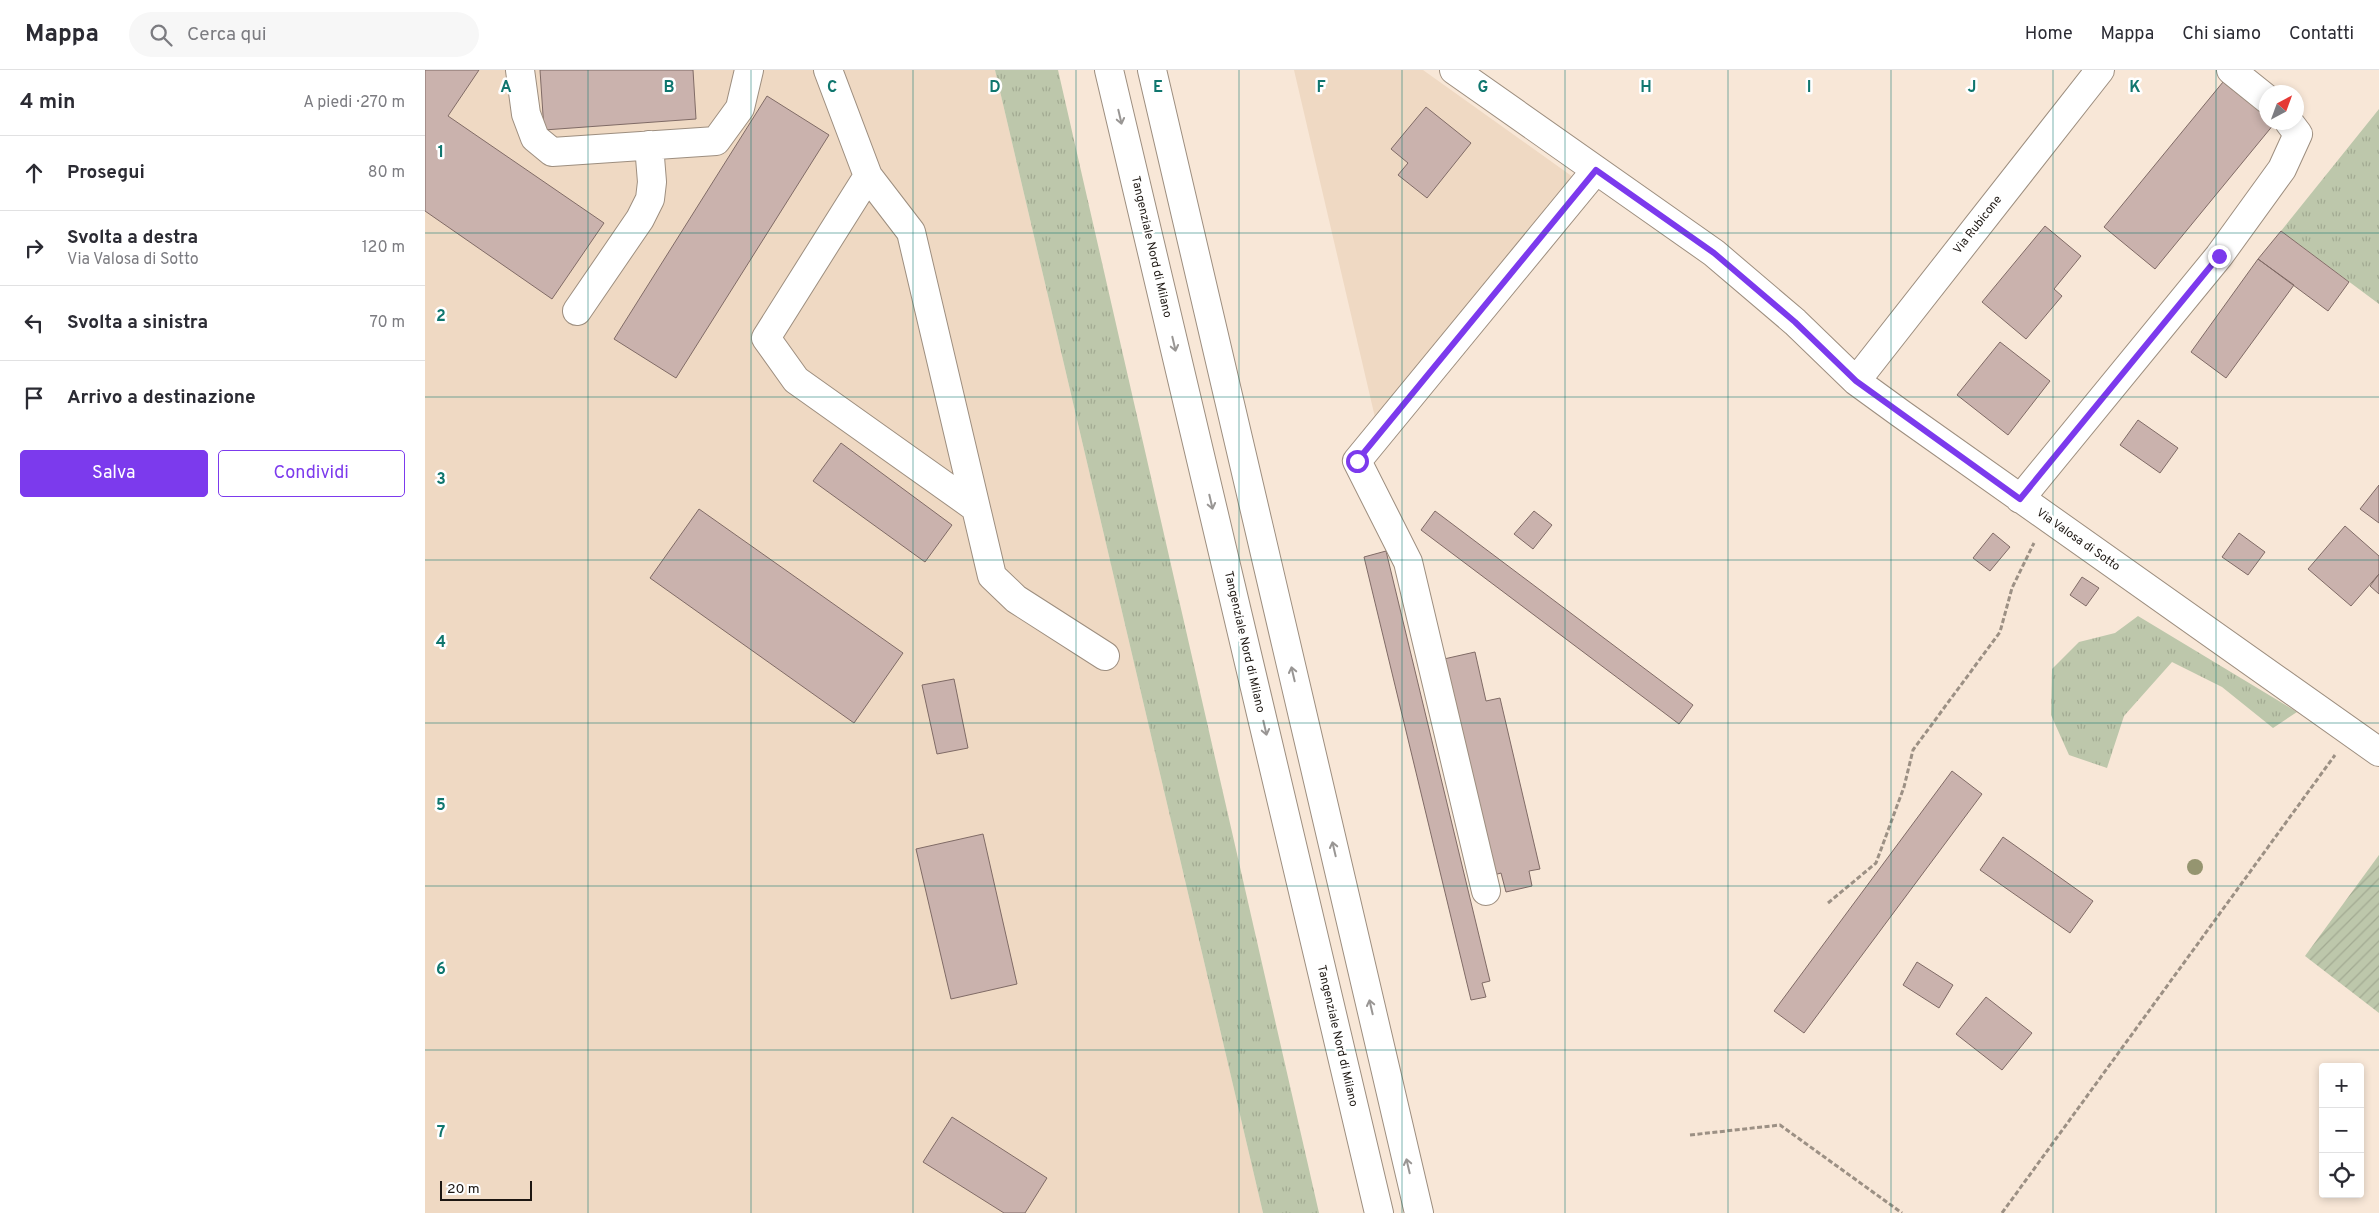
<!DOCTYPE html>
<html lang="it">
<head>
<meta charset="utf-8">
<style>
  body { margin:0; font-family:Overpass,sans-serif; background:#f7f7f7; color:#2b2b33 }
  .controls { position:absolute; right:15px; bottom:15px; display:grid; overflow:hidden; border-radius:5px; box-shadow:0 2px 8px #0003 }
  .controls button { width:45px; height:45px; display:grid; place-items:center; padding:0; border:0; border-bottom:1px solid #e1e1e2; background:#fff; color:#2b2b33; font:25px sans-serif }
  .compass { position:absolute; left:1834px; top:15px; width:45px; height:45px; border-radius:50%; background:#fff; box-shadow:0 2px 8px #0003; rotate:41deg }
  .scale { position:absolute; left:15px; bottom:12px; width:92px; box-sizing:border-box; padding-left:5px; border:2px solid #1c1611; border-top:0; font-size:14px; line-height:18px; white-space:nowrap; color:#1c1611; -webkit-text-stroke:4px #fff; paint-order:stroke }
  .stop { position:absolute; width:15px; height:15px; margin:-11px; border:4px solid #7c3aed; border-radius:50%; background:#fff }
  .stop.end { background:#7c3aed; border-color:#fff; box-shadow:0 1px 5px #0008 }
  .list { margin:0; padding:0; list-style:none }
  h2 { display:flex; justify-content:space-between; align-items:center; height:65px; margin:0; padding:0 20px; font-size:21px }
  h2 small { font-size:16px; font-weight:400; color:#7c7c81 }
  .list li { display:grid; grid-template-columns:32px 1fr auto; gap:15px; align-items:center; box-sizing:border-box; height:75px; padding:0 20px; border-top:1px solid #e1e1e2 }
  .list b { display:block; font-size:19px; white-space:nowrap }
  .list p { margin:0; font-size:16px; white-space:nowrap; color:#7c7c81 }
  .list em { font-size:16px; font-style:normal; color:#7c7c81 }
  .actions { display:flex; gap:10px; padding:15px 20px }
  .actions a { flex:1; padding:11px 0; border:1px solid #7c3aed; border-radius:5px; text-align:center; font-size:18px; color:#7c3aed }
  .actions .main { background:#7c3aed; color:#fff }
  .icon { flex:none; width:28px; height:28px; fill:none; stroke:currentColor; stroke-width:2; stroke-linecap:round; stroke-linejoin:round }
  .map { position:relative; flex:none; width:1954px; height:1143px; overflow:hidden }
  header { display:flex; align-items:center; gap:30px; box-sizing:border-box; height:70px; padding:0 25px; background:#fff; border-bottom:1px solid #e1e1e2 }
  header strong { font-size:24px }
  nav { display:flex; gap:28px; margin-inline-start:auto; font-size:18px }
  .search { width:350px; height:45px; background:#f7f7f7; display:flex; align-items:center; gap:12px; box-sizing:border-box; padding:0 18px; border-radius:28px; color:#7c7c81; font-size:19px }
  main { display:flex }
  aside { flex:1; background:#fff }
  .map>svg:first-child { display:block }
  .built { fill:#efd9c3 }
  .grass { fill:url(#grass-tufts) }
  .garden { fill:url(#garden-furrows) }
  .building { fill:#cab2ad; stroke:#806b66 }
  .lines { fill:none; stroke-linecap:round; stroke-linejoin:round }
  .minor-casing { stroke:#9d8e7f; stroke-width:30 }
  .highway-casing { stroke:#9d8e7f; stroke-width:30 }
  .path { stroke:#9c9084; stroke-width:3; stroke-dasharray:5 2.5; stroke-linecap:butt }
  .minor { stroke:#fff; stroke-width:28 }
  .highway { stroke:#fff; stroke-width:28 }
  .tree { fill:#959570 }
  .oneway { stroke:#999694 }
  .route { stroke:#7c3aed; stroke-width:6 }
  .grid { fill:none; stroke:#0f766e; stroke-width:1; stroke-opacity:0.55 }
  .labels { text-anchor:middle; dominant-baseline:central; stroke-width:5; stroke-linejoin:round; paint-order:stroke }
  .street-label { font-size:12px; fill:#1c1611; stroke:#fff }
  .grid-label { font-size:16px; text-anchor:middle; font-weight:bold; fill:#0f766e; stroke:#fff; stroke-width:5; stroke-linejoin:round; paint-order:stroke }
</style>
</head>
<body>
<header>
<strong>Mappa</strong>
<div class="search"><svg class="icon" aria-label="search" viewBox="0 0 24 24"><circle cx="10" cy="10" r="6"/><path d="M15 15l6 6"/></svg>Cerca qui</div>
<nav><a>Home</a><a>Mappa</a><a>Chi siamo</a><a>Contatti</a></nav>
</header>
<main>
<aside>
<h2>4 min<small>A piedi · 270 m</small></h2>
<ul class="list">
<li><svg class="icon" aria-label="ahead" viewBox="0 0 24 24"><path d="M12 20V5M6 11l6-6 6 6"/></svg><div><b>Prosegui</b></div><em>80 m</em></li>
<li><svg class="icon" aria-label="right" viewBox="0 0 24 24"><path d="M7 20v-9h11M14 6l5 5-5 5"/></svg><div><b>Svolta a destra</b><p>Via Valosa di Sotto</p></div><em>120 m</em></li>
<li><svg class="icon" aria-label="left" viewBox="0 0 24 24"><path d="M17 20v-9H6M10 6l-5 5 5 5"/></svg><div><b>Svolta a sinistra</b></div><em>70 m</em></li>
<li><svg class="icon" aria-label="arrive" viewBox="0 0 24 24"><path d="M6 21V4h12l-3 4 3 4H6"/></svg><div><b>Arrivo a destinazione</b></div></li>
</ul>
<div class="actions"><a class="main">Salva</a><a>Condividi</a></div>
</aside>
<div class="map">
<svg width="1954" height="1143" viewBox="0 0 1954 1143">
  <defs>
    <pattern id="grass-tufts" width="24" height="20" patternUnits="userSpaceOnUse" patternTransform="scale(1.25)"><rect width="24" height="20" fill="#bdc7ab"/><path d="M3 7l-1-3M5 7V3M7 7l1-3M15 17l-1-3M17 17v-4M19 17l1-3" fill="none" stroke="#a2aa92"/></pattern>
    <pattern id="garden-furrows" width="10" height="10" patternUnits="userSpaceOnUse" patternTransform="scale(1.25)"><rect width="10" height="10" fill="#bdc7ab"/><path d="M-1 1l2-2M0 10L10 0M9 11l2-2" fill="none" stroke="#a2aa92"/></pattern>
  </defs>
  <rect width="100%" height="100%" fill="#f8e7d7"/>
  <!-- built -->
  <path class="built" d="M0 0H570L838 1143H0Z
    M869 0H998L1148 107 952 356Z"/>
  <!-- grass -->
  <path class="grass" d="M570 0H633L894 1143H838Z
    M1954 39V234L1856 161Z
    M1713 546 1872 642 1848 658 1797 617 1747 592 1699 646 1682 698 1644 685 1626 645 1627 599 1654 572 1690 563Z"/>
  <!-- garden -->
  <path class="garden" d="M1954 785V943L1880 886Z"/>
  <!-- building -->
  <path class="building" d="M0 0H54L23 46 179 153 127 229 0 141Z
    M115 0H268L271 49 119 60Z
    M1798 12 1842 47V52L1849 54 1730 199 1679 157Z
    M342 26 404 65 251 308 189 269Z
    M1001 37 1046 73 1002 128 973 105 983 93 966 79Z
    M1620 156 1656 186 1629 219 1637 226 1601 269 1557 232Z
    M1856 161 1924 212 1903 241 1833 189Z
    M1833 189 1869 215 1801 308 1766 282Z
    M1575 272 1625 311 1583 365 1532 325Z
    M1713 350 1753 378 1735 403 1695 375Z
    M416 373 527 455 500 492 388 411Z
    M1954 415V453L1935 439Z
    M274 439 478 583 429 653 225 508Z
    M1010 441 1268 635 1254 654 996 460Z
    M1109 441 1127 455 1108 479 1089 464Z
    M1920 456 1954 486V504L1926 536 1883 499Z
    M1568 463 1585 477 1565 501 1548 488Z
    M1814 463 1840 482 1823 505 1797 487Z
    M961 481 1065 911 1057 913 1061 927 1046 930 939 487Z
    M1954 504V524L1945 516Z
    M1657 507 1674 518 1661 536 1645 525Z
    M1050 582 1061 631 1075 628 1115 799 1104 801 1107 816 1081 822 1076 803 1069 805 1019 589Z
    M529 609 543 678 512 684 497 615Z
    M1527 701 1557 724 1379 963 1349 941Z
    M558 764 592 914 526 929 491 779Z
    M1578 767 1668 831 1645 863 1555 800Z
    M1492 892 1528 915 1514 938 1478 915Z
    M1561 927 1607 963 1577 1000 1531 964Z
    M527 1047 622 1108 600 1143H579L498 1092Z"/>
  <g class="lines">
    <defs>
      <path id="minor" d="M95 0 101 44 110 68 127 82 291 71 315 38 324 0
        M403 0 443 106 486 162 567 506 591 529 680 586
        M1029 0 1289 183 1370 252 1431 311 1475 343 1954 682
        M1806 0 1842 29
        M443 106 341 268 371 310 551 438
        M152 241 215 149 225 129 227 112 224 75
        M1431 311 1675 0
        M1595 429 1794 186 1857 99 1873 64 1864 52
        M1061 821 983 492 932 391 1171 100"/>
      <path id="highway" d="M684 0 954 1143
        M727 0 994 1143"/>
    </defs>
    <!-- minor casing -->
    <use href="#minor" class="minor-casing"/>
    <!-- highway casing -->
    <use href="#highway" class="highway-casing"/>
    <!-- path -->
    <path class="path" d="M1403 833 1451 793 1479 717 1488 680 1575 562 1587 518 1609 473
      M1265 1065 1355 1055 1477 1143
      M1577 1143 1910 685"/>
    <!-- minor -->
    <use href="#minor" class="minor"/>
    <!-- highway -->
    <use href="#highway" class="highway"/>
  </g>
  <!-- trees -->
  <circle class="tree" cx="1770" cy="797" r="8"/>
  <!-- one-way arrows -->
  <defs><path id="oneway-shaft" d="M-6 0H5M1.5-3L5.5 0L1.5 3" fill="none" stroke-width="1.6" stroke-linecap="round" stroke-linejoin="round" transform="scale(1.25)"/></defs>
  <g class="oneway">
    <use href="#oneway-shaft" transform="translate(695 47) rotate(77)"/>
    <use href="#oneway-shaft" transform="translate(749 274) rotate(77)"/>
    <use href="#oneway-shaft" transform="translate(786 432) rotate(77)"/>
    <use href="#oneway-shaft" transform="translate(868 604) rotate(-103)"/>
    <use href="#oneway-shaft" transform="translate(840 658) rotate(77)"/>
    <use href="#oneway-shaft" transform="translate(909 779) rotate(-103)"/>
    <use href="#oneway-shaft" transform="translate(946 937) rotate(-103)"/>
    <use href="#oneway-shaft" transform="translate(983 1096) rotate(-103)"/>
  </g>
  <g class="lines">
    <!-- route -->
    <path class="route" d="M932 391 1171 100 1289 183 1370 252 1431 311 1595 429 1794 186"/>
  </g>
  <!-- grid -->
  <path class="grid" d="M163 0V1143M326 0V1143M488 0V1143M651 0V1143M814 0V1143M977 0V1143M1140 0V1143M1303 0V1143M1466 0V1143M1628 0V1143M1791 0V1143M0 163H1954M0 327H1954M0 490H1954M0 653H1954M0 816H1954M0 980H1954"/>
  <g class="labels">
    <!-- street labels -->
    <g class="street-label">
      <text transform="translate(1553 155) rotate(-52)">Via Rubicone</text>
      <text transform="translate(726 177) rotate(77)">Tangenziale Nord di Milano</text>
      <text transform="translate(1653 470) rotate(35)">Via Valosa di Sotto</text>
      <text transform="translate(819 572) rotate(77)">Tangenziale Nord di Milano</text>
      <text transform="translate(912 966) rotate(77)">Tangenziale Nord di Milano</text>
    </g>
  </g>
  <g class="grid-label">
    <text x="81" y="22">A</text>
    <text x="244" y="22">B</text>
    <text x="407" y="22">C</text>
    <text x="570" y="22">D</text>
    <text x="733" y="22">E</text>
    <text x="896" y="22">F</text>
    <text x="1058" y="22">G</text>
    <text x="1221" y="22">H</text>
    <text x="1384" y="22">I</text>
    <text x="1547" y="22">J</text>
    <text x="1710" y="22">K</text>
    <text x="16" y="87">1</text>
    <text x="16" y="251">2</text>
    <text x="16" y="414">3</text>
    <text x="16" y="577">4</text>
    <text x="16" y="740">5</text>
    <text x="16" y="904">6</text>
    <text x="16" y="1067">7</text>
  </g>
</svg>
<div class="controls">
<button>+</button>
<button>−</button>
<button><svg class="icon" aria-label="locate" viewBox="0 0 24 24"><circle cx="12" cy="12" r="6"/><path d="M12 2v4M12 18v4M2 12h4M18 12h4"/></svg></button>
</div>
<svg class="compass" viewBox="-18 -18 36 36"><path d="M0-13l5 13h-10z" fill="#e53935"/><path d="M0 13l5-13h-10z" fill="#7c7c81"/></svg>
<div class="scale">20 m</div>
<div class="stop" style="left:932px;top:391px"></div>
<div class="stop end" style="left:1794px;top:186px"></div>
</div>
</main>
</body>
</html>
